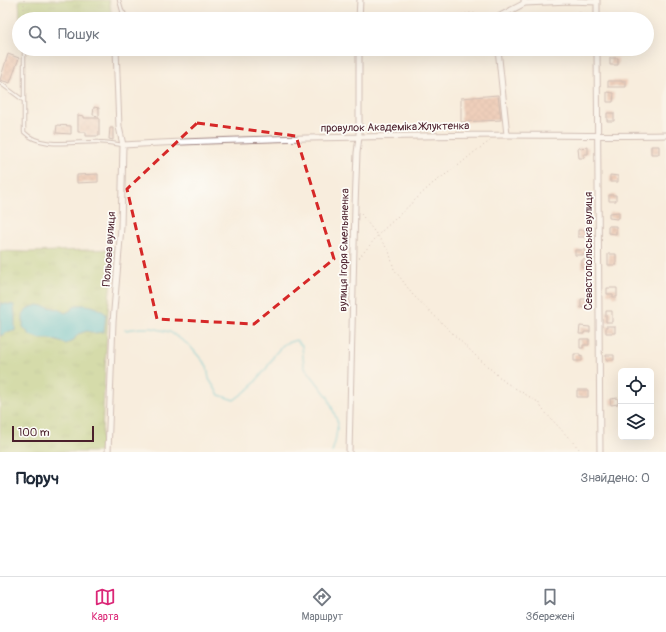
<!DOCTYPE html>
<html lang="uk">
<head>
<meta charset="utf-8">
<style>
  body { margin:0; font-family:Pangolin,sans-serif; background:#f2f2f3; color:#1f2937 }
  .controls { position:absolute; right:12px; bottom:12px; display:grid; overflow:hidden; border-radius:6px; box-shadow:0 4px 16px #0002 }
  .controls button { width:36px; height:36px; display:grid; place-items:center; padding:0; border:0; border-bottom:1px solid #e0e1e3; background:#fff; color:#1f2937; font:20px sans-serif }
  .scale { position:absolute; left:12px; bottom:10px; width:82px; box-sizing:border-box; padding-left:4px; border:2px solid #4a1f2b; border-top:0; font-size:11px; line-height:14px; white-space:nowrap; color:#4a1f2b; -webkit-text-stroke:3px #fdfcf7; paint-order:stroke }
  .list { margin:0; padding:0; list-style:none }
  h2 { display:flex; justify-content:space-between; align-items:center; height:52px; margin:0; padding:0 16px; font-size:17px }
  h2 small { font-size:13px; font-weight:400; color:#747a83 }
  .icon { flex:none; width:22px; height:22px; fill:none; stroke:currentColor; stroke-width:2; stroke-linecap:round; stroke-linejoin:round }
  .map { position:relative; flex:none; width:666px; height:452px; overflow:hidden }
  .search { position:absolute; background:#fff; box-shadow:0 4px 16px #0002; left:12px; right:12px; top:12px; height:44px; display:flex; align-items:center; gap:10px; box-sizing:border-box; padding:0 14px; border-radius:22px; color:#747a83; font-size:15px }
  .sheet { height:124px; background:#fff }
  nav { display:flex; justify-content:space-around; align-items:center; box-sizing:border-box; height:56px; border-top:1px solid #e0e1e3; background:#fff; font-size:11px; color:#747a83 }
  nav a { display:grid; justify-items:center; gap:2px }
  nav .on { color:#db2777 }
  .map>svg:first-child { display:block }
  .grass { fill:url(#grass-tufts); stroke:#7a724c }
  .water { fill:#51bfc9; stroke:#4e6f7a }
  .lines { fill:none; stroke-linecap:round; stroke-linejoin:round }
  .stream { stroke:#51bfc9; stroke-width:1.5 }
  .building { fill:url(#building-cross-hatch) }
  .lane-casing { stroke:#a18684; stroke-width:4.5 }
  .street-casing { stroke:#a18684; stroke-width:7 }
  .path { stroke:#a18684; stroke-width:1; stroke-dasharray:1 3; stroke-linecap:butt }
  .lane { stroke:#fff; stroke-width:2.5 }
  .street { stroke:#fff; stroke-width:5 }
  .marked { fill:none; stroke:#d62828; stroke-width:3; stroke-dasharray:8 5; stroke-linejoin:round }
  .labels { text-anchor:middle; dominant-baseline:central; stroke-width:3.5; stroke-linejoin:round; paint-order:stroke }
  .street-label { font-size:11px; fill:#4a1f2b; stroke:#fdfcf7 }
</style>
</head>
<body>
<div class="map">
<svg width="666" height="452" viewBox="0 0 666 452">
  <defs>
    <pattern id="grass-tufts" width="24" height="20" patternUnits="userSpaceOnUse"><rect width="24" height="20" fill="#aac66d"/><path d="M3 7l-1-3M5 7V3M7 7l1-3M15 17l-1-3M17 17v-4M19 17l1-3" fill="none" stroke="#8ca05a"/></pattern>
    <pattern id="building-cross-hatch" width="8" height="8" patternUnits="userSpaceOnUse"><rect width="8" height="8" fill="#e4aa92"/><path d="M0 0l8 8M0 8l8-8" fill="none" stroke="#bb8a77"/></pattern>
  </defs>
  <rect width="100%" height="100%" fill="#fdfcf7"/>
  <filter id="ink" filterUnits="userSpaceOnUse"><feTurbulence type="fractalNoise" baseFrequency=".025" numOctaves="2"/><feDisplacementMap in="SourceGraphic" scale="8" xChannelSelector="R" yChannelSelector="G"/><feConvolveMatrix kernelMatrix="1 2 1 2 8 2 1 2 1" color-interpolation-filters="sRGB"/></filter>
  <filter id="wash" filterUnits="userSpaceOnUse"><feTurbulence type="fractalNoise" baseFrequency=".012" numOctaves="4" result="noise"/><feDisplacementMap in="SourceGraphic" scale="16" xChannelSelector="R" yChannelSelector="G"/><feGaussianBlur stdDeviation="0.9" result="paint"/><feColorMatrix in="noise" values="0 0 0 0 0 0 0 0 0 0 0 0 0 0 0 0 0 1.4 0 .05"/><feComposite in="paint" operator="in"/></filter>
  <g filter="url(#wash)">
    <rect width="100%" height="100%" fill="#f8eddd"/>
    <!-- grass -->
    <path class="grass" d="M19 0H109L112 16 80 19H20Z
      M114 249 108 311 101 452H0V251L30 252Z"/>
    <!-- water -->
    <path class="water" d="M0 303 14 305 15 315V331H10L0 336Z
      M38 305 59 309 65 313 71 310 76 305C88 304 97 306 106 314L104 332 95 333 87 331 78 334 73 341 66 344 51 339H41L30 335 23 327V314L28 308Z"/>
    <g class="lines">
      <!-- stream -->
      <path class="stream" d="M125 330 140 328H152L170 332 189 345 207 366 209 379 219 395 234 400 250 388 266 369 275 354 284 344 296 340 302 346 304 366 328 397 338 423 335 442 332 452"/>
    </g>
    <g id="blocks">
      <!-- building -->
      <path class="building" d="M581 13V19H571V14Z
        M8 54 19 58 10 83 0 80Z
        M610 58H618V65H610Z
        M608 81H626V87H608Z
        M607 92 614 93 613 102H607Z
        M498 95 501 120 461 122V98Z
        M94 107 99 108V116L93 115Z
        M607 113H614V121H607Z
        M78 115 84 116V118H99V136H86V132H78Z
        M57 125 71 126V134L56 133Z
        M110 128H113V140L109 139Z
        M651 146H659V154H651Z
        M588 147V154H584V158H579L578 148Z
        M98 174V182L77 183V175Z
        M610 175 618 176V182H610Z
        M609 195H616V201H609Z
        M619 212V218H617V219L609 218V213Z
        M608 226H616V234L608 233Z
        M578 230H587V237H578Z
        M575 250H585V255H575Z
        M608 254H616V265H608Z
        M590 259 591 266 582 268V260Z
        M607 288H617V297H613V294H607Z
        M581 299H591V306L581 308Z
        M606 311H612V322H606Z
        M580 326 590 327V332H584V334H579Z
        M606 326H615V333H606Z
        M580 339H589V345H583V348H580Z
        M574 354H580V357L582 356V361H574Z
        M606 355H614V360H606Z
        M577 390H588V397H577Z
        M618 398V404L611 405 610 399Z"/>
    </g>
  </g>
  <g filter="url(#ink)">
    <use href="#blocks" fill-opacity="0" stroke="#a18684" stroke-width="1"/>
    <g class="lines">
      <defs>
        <path id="lane" d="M119 0 123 14
          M24 51V132C41 150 77 141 99 142 107 142 115 144 123 145
          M0 83 23 100"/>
        <path id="street" d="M597 0V19
          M525 3 569 1 597 2
          M122 19 123 14
          M359 19 360 0
          M498 19 500 16 525 3 524 1
          M498 49 507 135
          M597 49 600 452
          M123 145C252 138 380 136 508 135 561 135 613 136 666 135
          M108 452 113 322 121 227 123 145 119 127 116 49
          M349 452 355 206 357 153 359 137V49"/>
      </defs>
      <!-- lane casing -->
      <use href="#lane" class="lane-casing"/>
      <!-- street casing -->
      <use href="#street" class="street-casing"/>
      <!-- path -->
      <path class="path" d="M24 0V19
        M438 19 469 13 483 14 490 19
        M361 214 389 251 394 269 413 295 476 356 505 382 538 402 543 410 582 452
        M359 258 380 233 432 184 459 165 473 153 490 141"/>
      <!-- lane -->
      <use href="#lane" class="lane"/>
      <!-- street -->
      <use href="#street" class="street"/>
    </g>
  </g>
  <!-- marked area -->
  <path d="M0 0H666V452H0ZM197 123 296 136 334 259 254 324 157 319 127 189Z" fill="#f8eddd" fill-opacity=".55" fill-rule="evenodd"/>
  <path class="marked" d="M197 123 296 136 334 259 254 324 157 319 127 189Z"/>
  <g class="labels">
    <!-- street labels -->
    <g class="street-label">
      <text transform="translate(395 127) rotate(-1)">провулок Академіка Жлуктенка</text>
      <text transform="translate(109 249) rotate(-86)">Польова вулиця</text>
      <text transform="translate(344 250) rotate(-89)">вулиця Ігоря Ємельяненка</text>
      <text transform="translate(588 251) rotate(-90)">Севастопольська вулиця</text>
    </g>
  </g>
</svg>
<div class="controls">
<button><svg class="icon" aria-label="locate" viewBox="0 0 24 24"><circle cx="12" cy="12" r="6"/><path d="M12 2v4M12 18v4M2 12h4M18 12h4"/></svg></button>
<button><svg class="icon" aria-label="layers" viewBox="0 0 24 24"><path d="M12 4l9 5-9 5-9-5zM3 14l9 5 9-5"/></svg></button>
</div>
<div class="scale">100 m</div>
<div class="search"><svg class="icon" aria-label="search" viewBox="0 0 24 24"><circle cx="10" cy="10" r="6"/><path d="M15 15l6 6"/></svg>Пошук</div>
</div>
<section class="sheet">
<h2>Поруч<small>Знайдено: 0</small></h2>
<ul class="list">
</ul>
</section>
<nav>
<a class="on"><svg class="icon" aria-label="map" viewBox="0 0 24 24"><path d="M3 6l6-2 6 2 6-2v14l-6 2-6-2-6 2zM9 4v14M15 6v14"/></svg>Карта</a>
<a><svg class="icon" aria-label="directions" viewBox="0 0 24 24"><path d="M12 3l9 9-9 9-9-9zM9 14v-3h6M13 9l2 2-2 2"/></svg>Маршрут</a>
<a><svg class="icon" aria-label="saved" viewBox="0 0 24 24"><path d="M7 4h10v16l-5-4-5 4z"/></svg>Збережені</a>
</nav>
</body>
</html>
